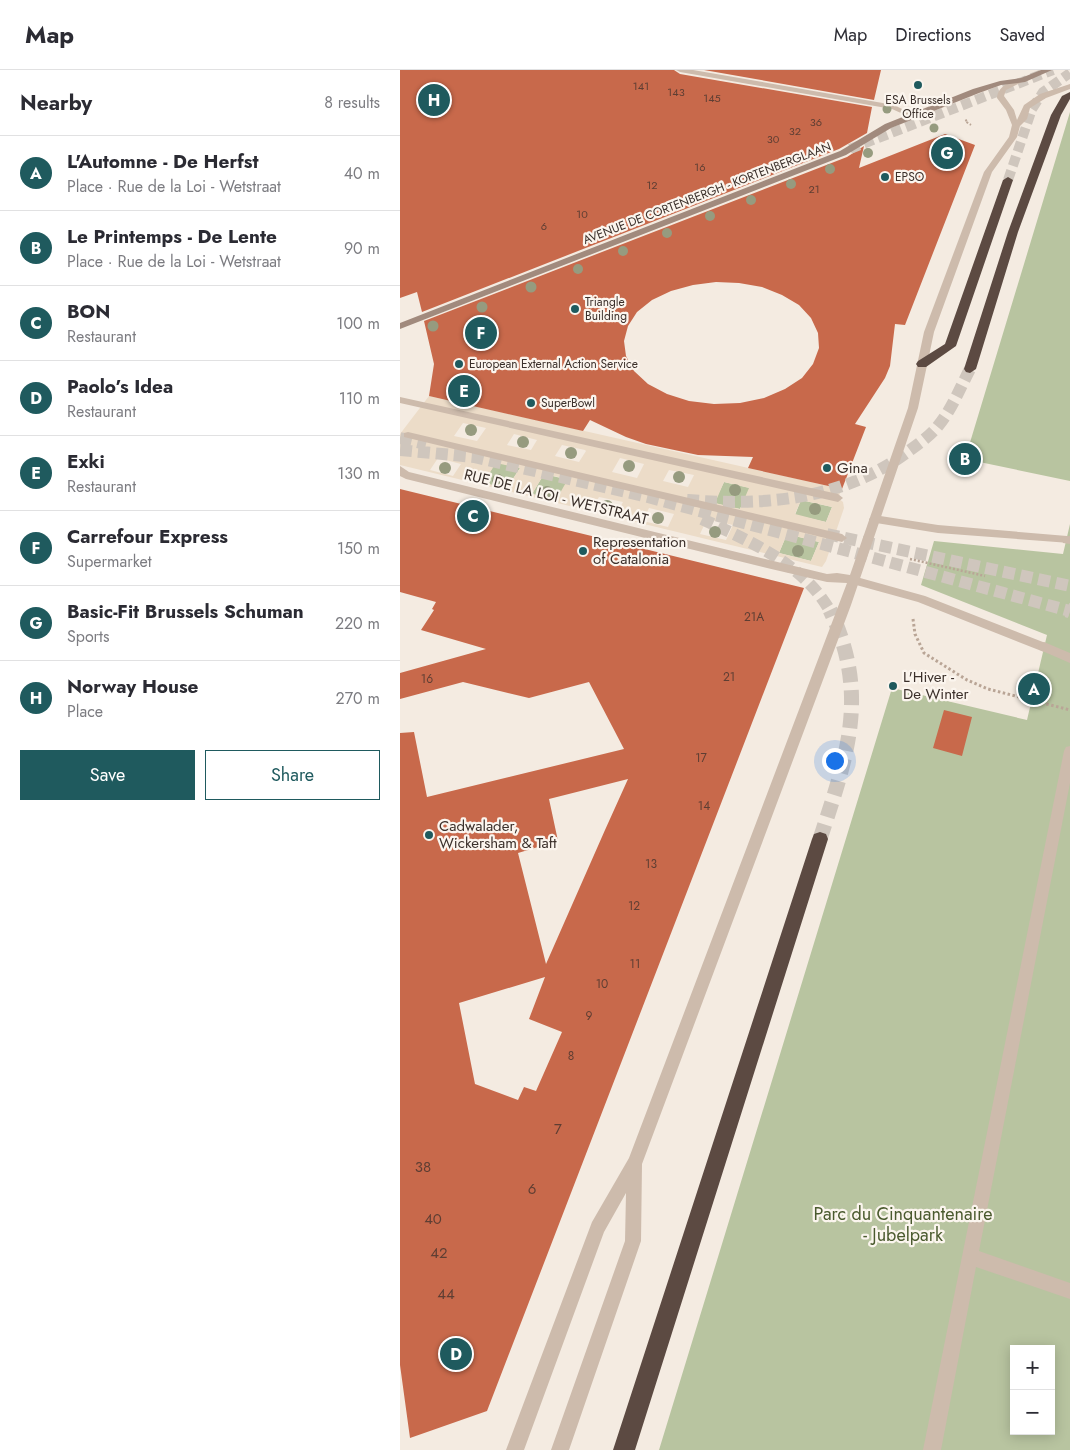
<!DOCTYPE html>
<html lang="en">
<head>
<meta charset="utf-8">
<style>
  body { margin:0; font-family:Jost,sans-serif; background:#f7f7f7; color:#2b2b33 }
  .controls { position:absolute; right:15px; bottom:15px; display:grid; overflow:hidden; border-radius:0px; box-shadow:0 2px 12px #0003 }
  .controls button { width:45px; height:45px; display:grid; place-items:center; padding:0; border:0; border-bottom:1px solid #e1e1e2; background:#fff; color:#2b2b33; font:25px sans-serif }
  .you { position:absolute; left:434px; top:690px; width:18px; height:18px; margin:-12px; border:4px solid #fff; border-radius:50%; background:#1a73e8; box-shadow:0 0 0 8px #1a73e833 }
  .badge { display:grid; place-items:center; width:32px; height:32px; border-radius:50%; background:#1f5a5e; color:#fff; font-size:16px; font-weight:700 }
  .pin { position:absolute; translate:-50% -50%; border:2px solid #fff; box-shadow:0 1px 5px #0006 }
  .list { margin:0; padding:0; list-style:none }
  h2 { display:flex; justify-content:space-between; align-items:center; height:65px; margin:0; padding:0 20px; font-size:21px }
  h2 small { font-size:16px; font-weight:400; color:#7c7c81 }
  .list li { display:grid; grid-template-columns:32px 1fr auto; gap:15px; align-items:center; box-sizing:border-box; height:75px; padding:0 20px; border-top:1px solid #e1e1e2 }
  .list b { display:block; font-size:19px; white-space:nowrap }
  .list p { margin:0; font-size:16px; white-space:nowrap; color:#7c7c81 }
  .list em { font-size:16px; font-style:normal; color:#7c7c81 }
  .actions { display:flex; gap:10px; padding:15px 20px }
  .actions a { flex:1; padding:11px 0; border:1px solid #1f5a5e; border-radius:0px; text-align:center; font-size:18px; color:#1f5a5e }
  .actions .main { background:#1f5a5e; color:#fff }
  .map { position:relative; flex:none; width:670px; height:1380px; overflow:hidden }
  header { display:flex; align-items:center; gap:30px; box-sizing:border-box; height:70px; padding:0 25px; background:#fff; border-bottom:1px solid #e1e1e2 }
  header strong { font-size:24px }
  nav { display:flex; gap:28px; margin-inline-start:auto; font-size:18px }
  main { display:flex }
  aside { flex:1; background:#fff }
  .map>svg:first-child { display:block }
  .green { fill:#b8c4a0; fill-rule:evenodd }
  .plaza { fill:#ecdcc8; fill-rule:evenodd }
  .building { fill:#c8694b; fill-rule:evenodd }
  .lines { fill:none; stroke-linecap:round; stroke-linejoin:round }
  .highway-tunnel-far2 { stroke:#cfc6bd; stroke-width:10; stroke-dasharray:10 5; stroke-linecap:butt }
  .highway-tunnel-far1 { stroke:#cfc6bd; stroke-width:12; stroke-dasharray:12 6; stroke-linecap:butt }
  .highway-tunnel { stroke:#cfc6bd; stroke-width:15; stroke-dasharray:15 8; stroke-linecap:butt }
  .path-far2 { stroke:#b9a596; stroke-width:2; stroke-dasharray:2 2; stroke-linecap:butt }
  .path-far1 { stroke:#b9a596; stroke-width:2.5; stroke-dasharray:2 2; stroke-linecap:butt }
  .path { stroke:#b9a596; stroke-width:3; stroke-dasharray:2.5 2.5; stroke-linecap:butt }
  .lane { fill:#cdbbac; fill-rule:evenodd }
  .street { fill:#cdbbac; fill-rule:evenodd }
  .secondary { fill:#a18a7d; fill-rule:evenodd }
  .highway { fill:#5c4a42; fill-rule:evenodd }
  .tree { fill:#969b7f }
  .poi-dot { fill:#1f5a5e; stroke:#fbf5ee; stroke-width:2 }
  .labels { text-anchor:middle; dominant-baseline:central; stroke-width:4.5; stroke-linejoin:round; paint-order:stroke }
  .far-number-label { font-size:11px; fill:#5e3e33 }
  .far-poi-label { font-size:12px; fill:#3b302b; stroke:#fbf5ee; text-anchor:start }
  .far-street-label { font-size:12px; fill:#3b302b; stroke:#fbf5ee }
  .number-label { font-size:12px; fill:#5e3e33 }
  .poi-label { font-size:15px; fill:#3b302b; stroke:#fbf5ee; text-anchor:start }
  .street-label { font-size:15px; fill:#3b302b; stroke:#fbf5ee }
  .near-number-label { font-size:15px; fill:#5e3e33 }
  .near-park-label { font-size:18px; fill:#4a5a2e; stroke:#fbf5ee }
</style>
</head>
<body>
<header>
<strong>Map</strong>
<nav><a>Map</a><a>Directions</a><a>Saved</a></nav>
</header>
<main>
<aside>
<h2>Nearby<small>8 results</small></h2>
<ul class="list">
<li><span class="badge">A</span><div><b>L'Automne - De Herfst</b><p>Place · Rue de la Loi - Wetstraat</p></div><em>40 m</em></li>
<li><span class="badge">B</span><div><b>Le Printemps - De Lente</b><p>Place · Rue de la Loi - Wetstraat</p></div><em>90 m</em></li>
<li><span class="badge">C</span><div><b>BON</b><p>Restaurant</p></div><em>100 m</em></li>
<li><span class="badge">D</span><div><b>Paolo’s Idea</b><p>Restaurant</p></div><em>110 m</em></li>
<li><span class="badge">E</span><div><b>Exki</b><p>Restaurant</p></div><em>130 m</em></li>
<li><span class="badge">F</span><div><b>Carrefour Express</b><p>Supermarket</p></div><em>150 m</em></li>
<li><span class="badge">G</span><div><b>Basic-Fit Brussels Schuman</b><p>Sports</p></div><em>220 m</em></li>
<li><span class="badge">H</span><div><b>Norway House</b><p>Place</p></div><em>270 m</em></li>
</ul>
<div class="actions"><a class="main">Save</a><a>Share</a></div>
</aside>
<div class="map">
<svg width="670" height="1380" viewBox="0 0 670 1380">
  <rect width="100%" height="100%" fill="#f4ebe1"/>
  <!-- green -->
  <path class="green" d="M670 42V411L565 389Z
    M96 392 120 398 107 418 83 413Z
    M144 404 169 410 157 430 132 424Z
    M324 412 350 418 340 439 314 433Z
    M401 430 432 437 426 452 395 445Z
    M670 454V1380H259L492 618 627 650 647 565 521 515 534 471 663 484ZM614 1279H651V1361H614Z
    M387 464 419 472 411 491 379 483Z"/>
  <!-- plaza -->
  <path class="plaza" d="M29 326 442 419 438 428 443 432 444 438 426 491 422 497 0 395V364ZM63 353 86 358 77 371 54 366ZM114 364 137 370 131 380 107 375ZM162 375 185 380 186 381 179 392 155 386ZM38 388 61 394 53 406 30 400ZM220 388 244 394 237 408 212 402ZM96 393 120 398 107 418 83 413ZM269 400 294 405 288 417 263 411ZM144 404 168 409 156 430 132 424ZM324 412 349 418 340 439 315 433ZM199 427 223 432 217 444 192 439ZM401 430 432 437 426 452 395 444ZM249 438 274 444 268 457 243 451ZM307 449 333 455 326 470 300 464ZM387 464 419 472 411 491 379 483Z"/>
  <!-- building -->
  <path class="building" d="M0 0H274L280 4 472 37 467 63 439 79 22 242 17 222 0 228Z
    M304 0H481L474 30Z
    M545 64 575 75 505 255 495 254 490 296 485 308 455 354 466 357 442 419 348 398 353 387 298 385 246 374 226 367 190 350 183 361 29 326 34 294 24 251 447 87 464 76 459 98ZM316 212 339 213 362 217 382 225 399 235 411 248 418 263 419 278 413 294 402 308 385 319 364 328 340 333 314 334 289 331 267 324 248 314 234 301 226 286 224 271 228 256 237 242 252 230 271 221 293 215Z
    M0 419 404 518 87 1341 10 1368 0 1295V663L14 662 27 727 224 679 189 612 129 628 63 612 0 629V603L86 579 21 560 34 540 32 539 36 532 0 522ZM228 709 205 760 146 894 118 783 158 771 149 729ZM145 907 129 949 162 962 136 1021 124 1017 118 1030 75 1014 59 933Z
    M544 640 572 647 562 686 533 678Z"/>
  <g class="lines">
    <!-- highway-tunnel-far2 -->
    <path class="highway-tunnel-far2" d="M450 79 653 0
      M608 110 632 39 643 22 670 3"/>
    <!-- highway-tunnel-far1 -->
    <path class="highway-tunnel-far1" d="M0 368 26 374
      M0 380 74 387 248 427 670 541
      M287 430C364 436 442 430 506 383 517 375 530 366 538 356 552 339 560 318 570 299
      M302 449C349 471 404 494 430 541
      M427 464 670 516"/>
    <!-- highway-tunnel -->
    <path class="highway-tunnel" d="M667 540 670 541
      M420 769C447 686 470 625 430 540"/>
    <!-- path-far2 -->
    <path class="path-far2" d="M567 50 565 51 571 55"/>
    <!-- path-far1 -->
    <path class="path-far1" d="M510 489 585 506"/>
    <!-- path -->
    <path class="path" d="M513 549 515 564 524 583 567 610 588 619 670 640"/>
    <!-- lane -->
    <path class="lane" d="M474 445 538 455 667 466 670 467V473L538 463 470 452 469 449Z
      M453 506 525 526 648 574 650 577 644 582 518 532 449 513 447 510Z"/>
    <!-- street -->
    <path class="street" d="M276 0H293L494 35 516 46 512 48 492 39 280 2Z
      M619 8 626 10 606 20 604 26 614 40 617 50 624 35 640 24 670 14V19L646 28 630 38 627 49 620 56 617 67 592 102 534 262 518 338 451 535 242 1094 241 1171 169 1380H151L225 1171 226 1123 204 1162 124 1380H106L192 1152 229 1088 447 513 427 512 367 498 6 409 0 406V396L9 402 427 504 437 503 450 505 508 338 524 262 584 102 609 67 612 55 606 40 597 28C598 16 609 13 619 8Z
      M0 327 438 424 443 428 438 432 0 333Z
      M8 362 442 464 447 468 442 472 4 367V363Z
      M670 466V474L663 473 662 470 663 467Z
      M644 572 670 583V593L640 580 638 577 640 574Z
      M670 676V713L579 1181 670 1213V1229L576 1197 541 1380H523L664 681 666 677Z"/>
    <!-- secondary -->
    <path class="secondary" d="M641 0H652L625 12 601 15 579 23 491 58 446 85 0 259V253L440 81 485 54 573 19 600 11 621 8Z"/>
    <!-- highway -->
    <path class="highway" d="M670 22V29L661 45 618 162 576 299 570 303 566 302 564 299 608 162 651 45 662 26Z
      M608 107 613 110 556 276 526 297H518L516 294 518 291 545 274 603 110Z
      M420 762 426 764 428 769 235 1380H213L412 769 414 764Z"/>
  </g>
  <!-- trees -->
  <g class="tree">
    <circle cx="487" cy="39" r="4.5"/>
    <circle cx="534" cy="58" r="4.5"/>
    <circle cx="468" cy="83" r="5"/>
    <circle cx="430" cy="99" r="5"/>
    <circle cx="391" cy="114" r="5"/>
    <circle cx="351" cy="130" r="5"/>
    <circle cx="310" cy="146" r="5"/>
    <circle cx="267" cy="163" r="5"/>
    <circle cx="223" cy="181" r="5"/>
    <circle cx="178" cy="199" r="5"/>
    <circle cx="131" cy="217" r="5.5"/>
    <circle cx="82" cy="237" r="5.5"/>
    <circle cx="33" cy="256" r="5.5"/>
    <circle cx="71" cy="360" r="6"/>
    <circle cx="123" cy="372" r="6"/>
    <circle cx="171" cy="383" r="6"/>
    <circle cx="229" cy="396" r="6"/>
    <circle cx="45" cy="398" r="6"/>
    <circle cx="279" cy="407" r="6"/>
    <circle cx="98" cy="410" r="6"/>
    <circle cx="335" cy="420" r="6"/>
    <circle cx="147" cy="422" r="6"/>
    <circle cx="207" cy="436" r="6"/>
    <circle cx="415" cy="439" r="6"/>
    <circle cx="258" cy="448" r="6"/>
    <circle cx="315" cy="462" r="6"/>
    <circle cx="398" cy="481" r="6"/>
  </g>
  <!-- markers -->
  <g class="poi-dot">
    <circle cx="518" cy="15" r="5"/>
    <circle cx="485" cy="107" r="5"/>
    <circle cx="175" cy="239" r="5"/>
    <circle cx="59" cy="294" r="5"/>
    <circle cx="131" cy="333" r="5"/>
    <circle cx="427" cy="398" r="5"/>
    <circle cx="183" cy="481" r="5"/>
    <circle cx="493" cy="616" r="5"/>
    <circle cx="29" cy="765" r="5"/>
  </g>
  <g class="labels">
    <!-- far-number labels -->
    <g class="far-number-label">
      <text x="241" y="16">141</text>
      <text x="276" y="22">143</text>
      <text x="312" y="28">145</text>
      <text x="416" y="52">36</text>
      <text x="395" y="61">32</text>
      <text x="373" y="69">30</text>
      <text x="300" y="97">16</text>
      <text x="252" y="115">12</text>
      <text x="414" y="119">21</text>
      <text x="182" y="144">10</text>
      <text x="144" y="156">6</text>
    </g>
    <!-- far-poi labels -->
    <g class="far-poi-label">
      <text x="518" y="30" text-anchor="middle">ESA Brussels<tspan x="518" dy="14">Office</tspan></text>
      <text x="495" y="107">EPSO</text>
      <text x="185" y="232">Triangle<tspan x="185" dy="14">Building</tspan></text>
      <text x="69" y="294">European External Action Service</text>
      <text x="141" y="333">SuperBowl</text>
    </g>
    <!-- far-street labels -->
    <g class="far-street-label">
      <text transform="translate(307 123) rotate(-21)">AVENUE DE CORTENBERGH - KORTENBERGLAAN</text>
    </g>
    <!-- number labels -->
    <g class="number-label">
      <text x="354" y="547">21A</text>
      <text x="329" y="607">21</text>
      <text x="27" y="609">16</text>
      <text x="301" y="688">17</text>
      <text x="304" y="736">14</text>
      <text x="251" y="794">13</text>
      <text x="234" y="836">12</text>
      <text x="235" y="894">11</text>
      <text x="202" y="914">10</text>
      <text x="189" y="946">9</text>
      <text x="171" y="986">8</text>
    </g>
    <!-- poi labels -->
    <g class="poi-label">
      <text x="437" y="398">Gina</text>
      <text x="193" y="472">Representation<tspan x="193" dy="17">of Catalonia</tspan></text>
      <text x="503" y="607">L'Hiver -<tspan x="503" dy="17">De Winter</tspan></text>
      <text x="39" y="756">Cadwalader,<tspan x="39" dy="17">Wickersham &amp; Taft</tspan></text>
    </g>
    <!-- street labels -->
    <g class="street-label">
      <text transform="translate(156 427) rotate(14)">RUE DE LA LOI - WETSTRAAT</text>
    </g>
    <!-- near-number labels -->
    <g class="near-number-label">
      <text x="158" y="1059">7</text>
      <text x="23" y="1097">38</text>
      <text x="132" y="1119">6</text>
      <text x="33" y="1149">40</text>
      <text x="39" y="1183">42</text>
      <text x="46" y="1224">44</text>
    </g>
    <!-- near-park labels -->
    <g class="near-park-label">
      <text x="503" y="1144">Parc du Cinquantenaire<tspan x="503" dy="21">- Jubelpark</tspan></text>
    </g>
  </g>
</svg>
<div class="controls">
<button>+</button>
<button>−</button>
</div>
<div class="you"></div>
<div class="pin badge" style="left:634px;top:619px">A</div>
<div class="pin badge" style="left:565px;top:389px">B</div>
<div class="pin badge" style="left:73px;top:446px">C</div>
<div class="pin badge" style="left:56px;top:1284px">D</div>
<div class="pin badge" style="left:64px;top:321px">E</div>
<div class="pin badge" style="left:81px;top:263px">F</div>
<div class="pin badge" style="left:547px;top:83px">G</div>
<div class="pin badge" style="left:34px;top:30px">H</div>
</div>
</main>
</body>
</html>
